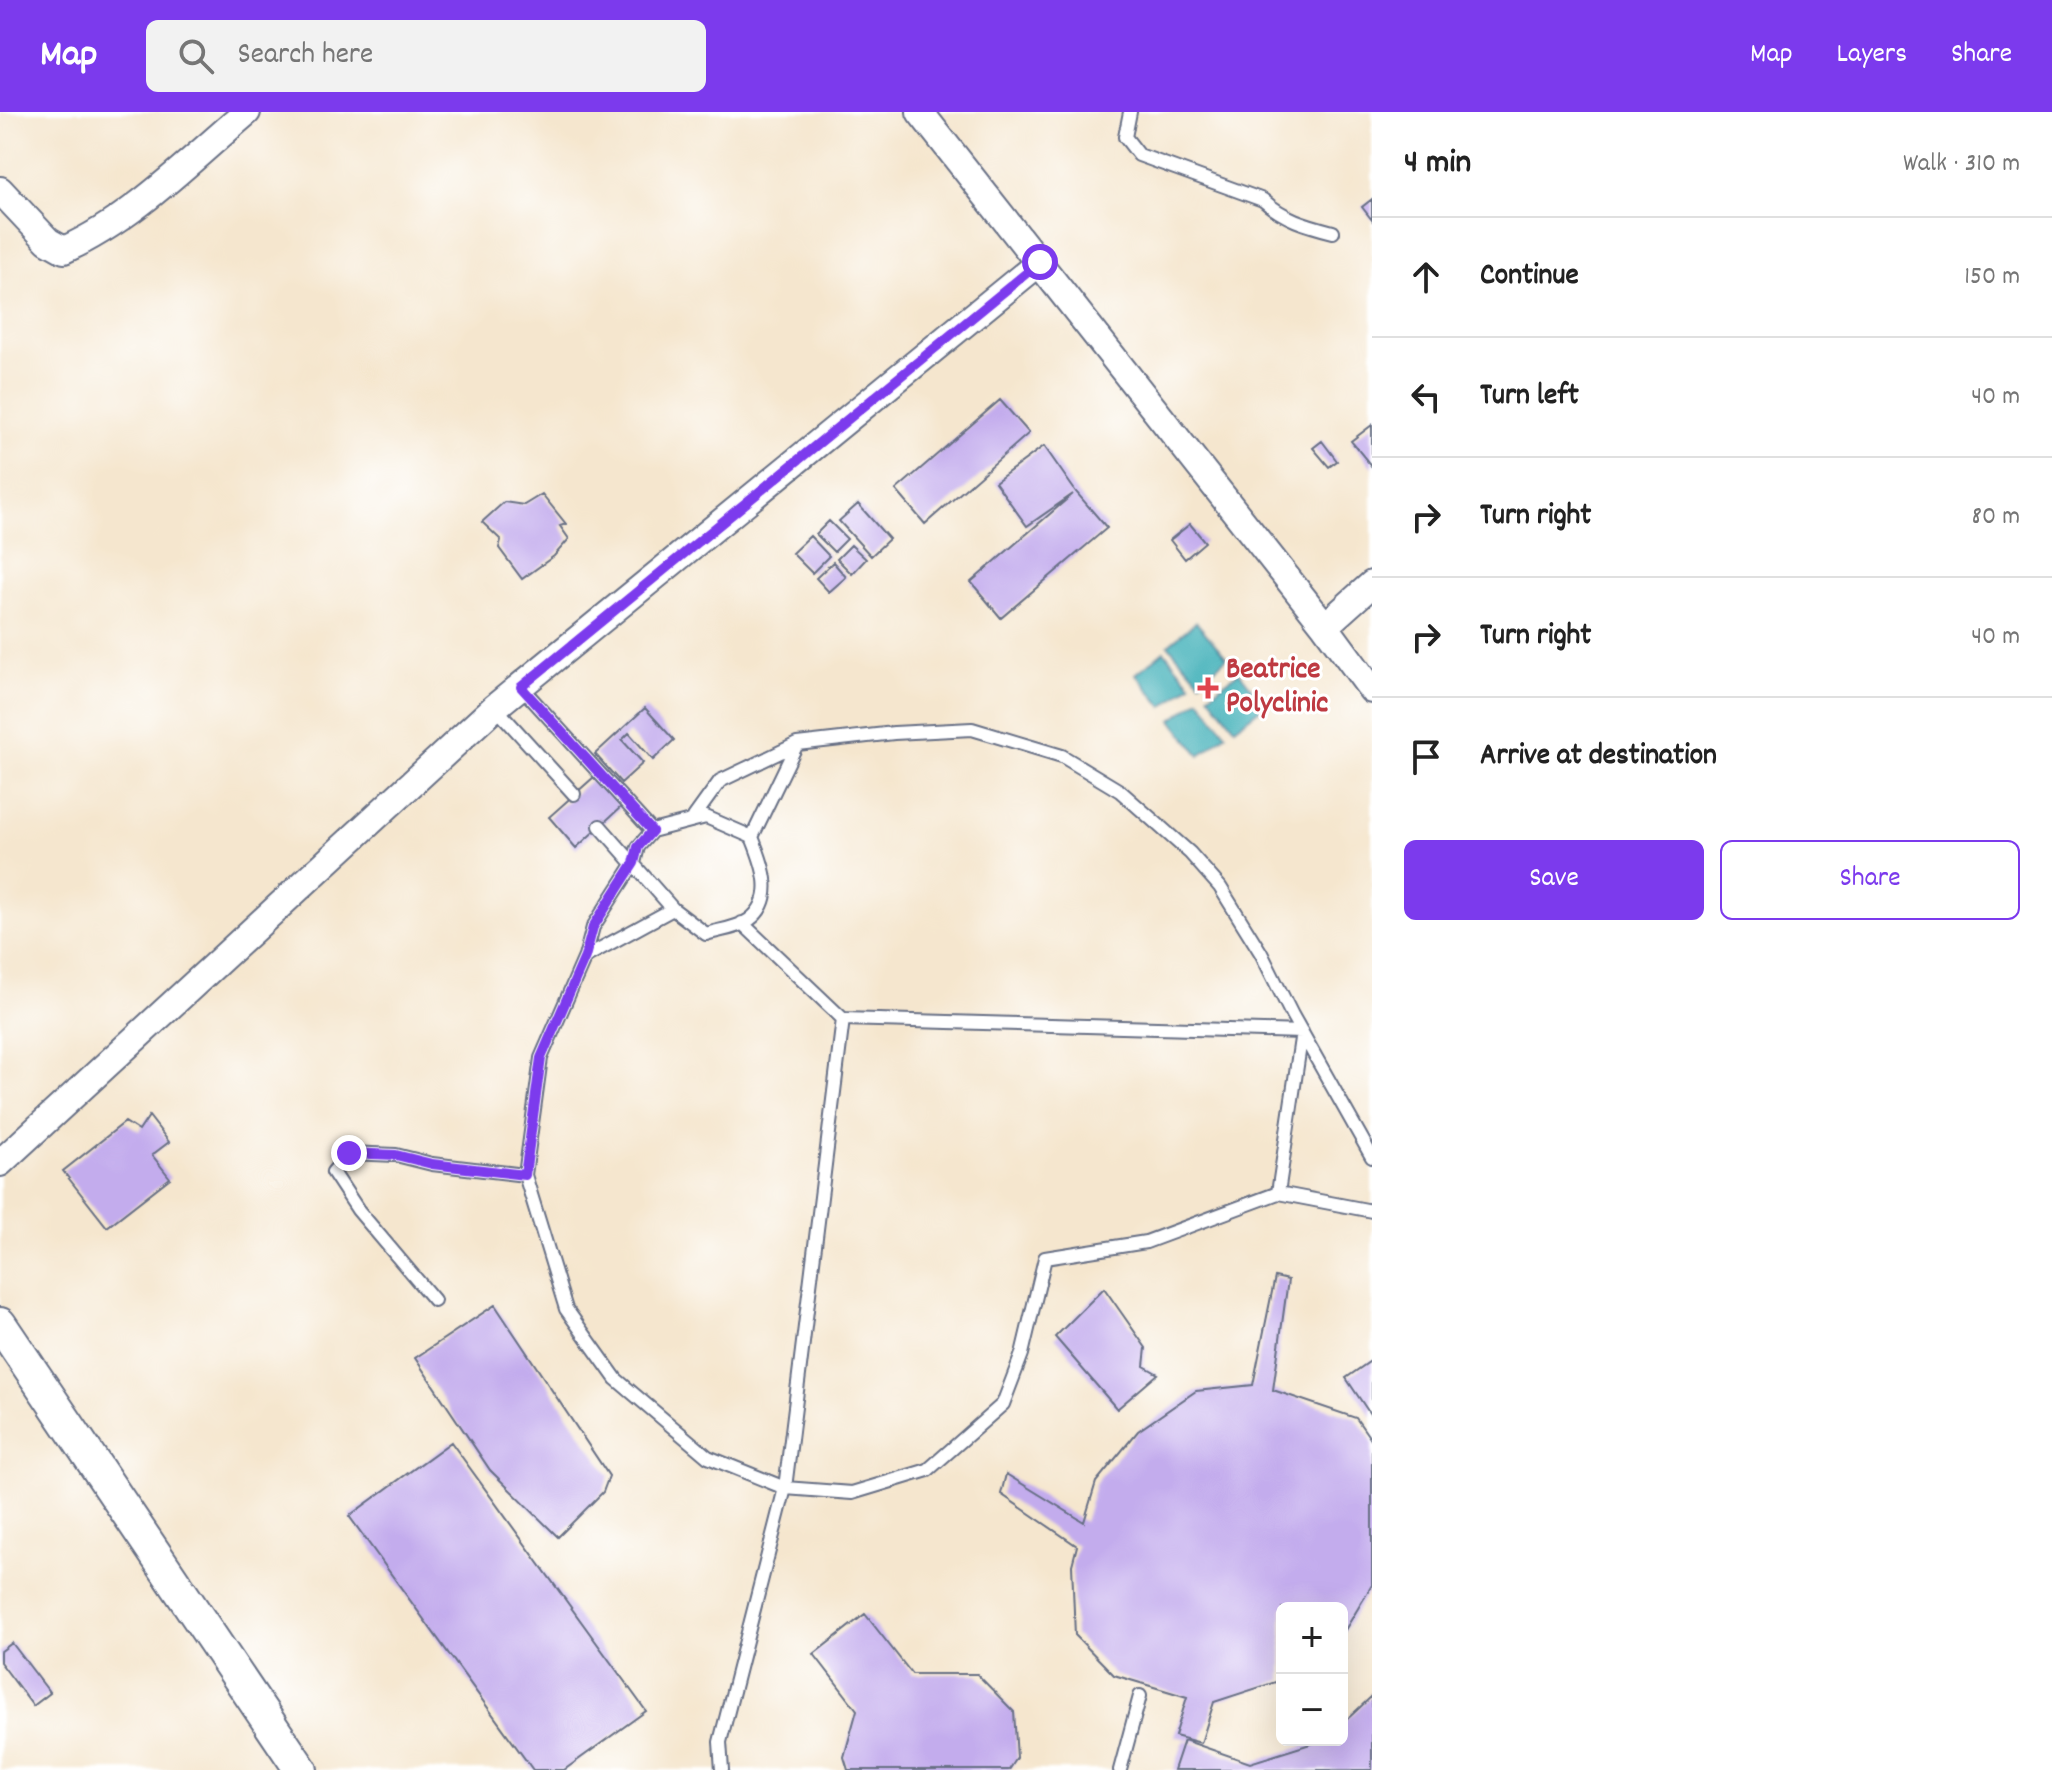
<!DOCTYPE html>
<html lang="en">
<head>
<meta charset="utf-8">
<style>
  body { margin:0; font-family:Dekko,sans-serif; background:#f2f2f2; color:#222 }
  .controls { position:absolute; right:24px; bottom:24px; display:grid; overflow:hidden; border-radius:12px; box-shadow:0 8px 32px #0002 }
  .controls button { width:72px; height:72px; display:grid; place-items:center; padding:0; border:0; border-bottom:2px solid #e0e0e0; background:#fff; color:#222; font:40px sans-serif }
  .stop { position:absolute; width:24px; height:24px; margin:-18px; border:6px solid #7c3aed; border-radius:50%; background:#fff }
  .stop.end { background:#7c3aed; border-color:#fff; box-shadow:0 2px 8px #0008 }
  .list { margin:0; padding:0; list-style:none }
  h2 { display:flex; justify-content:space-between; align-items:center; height:104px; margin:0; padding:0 32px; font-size:34px }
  h2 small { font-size:26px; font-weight:400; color:#767676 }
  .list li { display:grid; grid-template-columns:52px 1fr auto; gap:24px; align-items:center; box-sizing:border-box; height:120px; padding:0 32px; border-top:2px solid #e0e0e0 }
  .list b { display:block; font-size:30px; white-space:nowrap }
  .list em { font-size:26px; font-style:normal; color:#767676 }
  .actions { display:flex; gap:16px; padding:24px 32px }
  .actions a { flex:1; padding:18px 0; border:2px solid #7c3aed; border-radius:12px; text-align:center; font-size:28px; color:#7c3aed }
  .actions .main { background:#7c3aed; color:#fff }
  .icon { flex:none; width:44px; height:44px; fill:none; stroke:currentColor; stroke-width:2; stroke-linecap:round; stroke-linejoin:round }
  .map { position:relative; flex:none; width:1372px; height:1658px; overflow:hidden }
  header { display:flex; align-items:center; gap:48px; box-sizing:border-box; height:112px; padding:0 40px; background:#7c3aed; color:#fff }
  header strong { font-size:38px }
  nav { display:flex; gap:44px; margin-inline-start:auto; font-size:28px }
  .search { width:560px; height:72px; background:#f2f2f2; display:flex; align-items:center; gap:20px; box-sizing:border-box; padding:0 28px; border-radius:12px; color:#767676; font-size:30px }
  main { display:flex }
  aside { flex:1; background:#fff }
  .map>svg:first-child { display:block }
  .water { fill:#3eafb7; stroke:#2c6f8a; stroke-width:2 }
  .building { fill:#c3aced }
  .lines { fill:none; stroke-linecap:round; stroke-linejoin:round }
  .service-casing { stroke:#676f85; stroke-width:16 }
  .minor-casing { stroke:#676f85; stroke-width:30 }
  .tertiary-casing { stroke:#676f85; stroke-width:36 }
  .service { stroke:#fff; stroke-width:12 }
  .minor { stroke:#fff; stroke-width:26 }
  .tertiary { stroke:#fff; stroke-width:32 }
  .route { stroke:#7c3aed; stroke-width:10 }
  .health-dot { fill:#e0444e; stroke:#fff; stroke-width:3 }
  .labels { text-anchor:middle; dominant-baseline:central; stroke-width:6; stroke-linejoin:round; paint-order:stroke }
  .health-label { font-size:30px; font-weight:bold; fill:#be3a42; stroke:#fff; text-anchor:start }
</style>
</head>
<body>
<header>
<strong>Map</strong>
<div class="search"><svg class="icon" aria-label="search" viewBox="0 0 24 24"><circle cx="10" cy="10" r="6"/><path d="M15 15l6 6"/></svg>Search here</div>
<nav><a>Map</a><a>Layers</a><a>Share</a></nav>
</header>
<main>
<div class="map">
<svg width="1372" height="1658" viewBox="0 0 1372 1658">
  <rect width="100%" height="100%" fill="#fff"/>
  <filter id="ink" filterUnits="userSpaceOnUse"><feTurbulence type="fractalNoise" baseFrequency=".0125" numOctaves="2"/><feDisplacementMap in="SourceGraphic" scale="16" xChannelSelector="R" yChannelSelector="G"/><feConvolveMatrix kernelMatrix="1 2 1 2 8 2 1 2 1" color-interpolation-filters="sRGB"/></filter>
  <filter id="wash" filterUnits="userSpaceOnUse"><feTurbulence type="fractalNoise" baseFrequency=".006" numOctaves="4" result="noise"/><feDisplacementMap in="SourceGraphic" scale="32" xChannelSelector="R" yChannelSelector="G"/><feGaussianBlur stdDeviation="1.8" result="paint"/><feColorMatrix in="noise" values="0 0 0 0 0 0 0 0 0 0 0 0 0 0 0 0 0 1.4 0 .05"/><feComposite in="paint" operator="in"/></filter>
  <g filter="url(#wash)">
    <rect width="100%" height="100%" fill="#f5e6ce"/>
    <!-- water -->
    <path class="water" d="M1196 510 1227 546 1200 569 1168 533Z
      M1164 539 1191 572 1163 595 1136 562Z
      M1239 560 1265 593 1235 616 1209 583Z
      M1200 587 1226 622 1200 643 1172 608Z"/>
    <g id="blocks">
      <!-- building -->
      <path class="building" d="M1372 87V108L1362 95Z
        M1000 288 1029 321 925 412 896 378Z
        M1372 313V355L1351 329Z
        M1322 329 1337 349 1329 355 1313 336Z
        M1044 334 1076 380 1107 416 1001 506 971 470 1073 382 1027 414 995 370Z
        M542 382 566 412 560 414 569 427 554 444 522 467 499 436 501 428 482 410 504 390 524 393Z
        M858 392 889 427 871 444 839 409Z
        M829 409 847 427 834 440 816 422Z
        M1190 412 1205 430 1185 447 1170 428Z
        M810 424 829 444 812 461 792 441Z
        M851 433 866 447 852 462 837 447Z
        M833 450 846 465 829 480 816 466Z
        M645 596 674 628 653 648 629 621 622 628 643 651 621 671 595 642Z
        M594 665 621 695 576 736 549 705Z
        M149 1004 169 1030 152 1043 170 1066 107 1115 63 1059 125 1010 139 1019Z
        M1275 1165 1288 1168 1273 1278 1356 1306 1372 1329V1473L1342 1523V1496H1282V1568L1214 1590 1201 1631 1175 1624 1187 1585 1114 1563 1075 1523 1072 1453 1077 1434 1001 1382 1006 1362 1084 1410 1096 1370 1138 1319 1196 1279 1253 1273Z
        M1104 1176 1146 1236 1144 1254 1158 1262 1117 1297 1055 1225Z
        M495 1193 609 1364 603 1380 558 1425 490 1358 415 1246Z
        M1372 1248V1305L1346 1266Z
        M451 1330 646 1599 564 1658H533L349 1404Z
        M865 1502 912 1562H977L1014 1600 1017 1646 1009 1658H848L844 1645 857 1598 814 1542Z
        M12 1531 50 1581 33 1594 0 1550V1540Z
        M1372 1584V1658H1174L1184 1628 1250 1651 1323 1628H1342V1612Z"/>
    </g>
  </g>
  <g filter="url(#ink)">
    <use href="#blocks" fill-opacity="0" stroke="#676f85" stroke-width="2"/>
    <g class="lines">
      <defs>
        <path id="service" d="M1130 0 1125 25 1139 43 1263 88C1284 107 1306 113 1333 120
          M521 575 652 719
          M495 595 574 682
          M699 705H694L720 669 797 632 894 621 972 617 1062 644 1120 679 1190 741 1220 775 1261 841 1292 903 1372 1045
          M600 714 673 797 706 822C719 818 738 816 749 808 778 787 762 750 752 725L706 705 652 719 638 735 634 751 593 815 585 845 541 946 525 1063 566 1197 616 1267 708 1345 785 1376 852 1381 928 1358 1003 1292 1022 1242 1045 1146 1146 1130 1278 1081 1372 1099
          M752 725 797 632
          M742 811 843 907 1302 920 1278 1081
          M585 845 673 797
          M434 1188 358 1098 333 1060 349 1041 396 1043 432 1052 525 1063
          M722 1658 720 1630 785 1376 843 907
          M1120 1658 1140 1584"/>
        <path id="minor" d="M920 0 1325 514 1372 578
          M0 78 48 129 64 138C133 107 189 49 247 0
          M1325 514 1372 472
          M0 1051 495 595 1040 150"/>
        <path id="tertiary" d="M0 1212 301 1658"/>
      </defs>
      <!-- service casing -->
      <use href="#service" class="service-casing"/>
      <!-- minor casing -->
      <use href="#minor" class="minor-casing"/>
      <!-- tertiary casing -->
      <use href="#tertiary" class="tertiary-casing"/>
      <!-- service -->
      <use href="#service" class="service"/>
      <!-- minor -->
      <use href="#minor" class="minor"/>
      <!-- tertiary -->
      <use href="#tertiary" class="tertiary"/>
    </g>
  </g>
  <g class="lines" filter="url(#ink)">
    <!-- route -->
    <path class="route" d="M349 1041 396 1043 432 1052 525 1063 541 946 585 845 593 815 634 751 638 735 652 719 521 575 1040 150"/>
  </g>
  <!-- markers -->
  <path class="health-dot" d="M1204 564h8v8h8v8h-8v8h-8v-8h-8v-8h8z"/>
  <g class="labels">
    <!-- health labels -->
    <g class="health-label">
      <text x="1226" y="559">Beatrice<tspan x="1226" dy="34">Polyclinic</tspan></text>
    </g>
  </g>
</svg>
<div class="controls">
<button>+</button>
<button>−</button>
</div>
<div class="stop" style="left:1040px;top:150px"></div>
<div class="stop end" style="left:349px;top:1041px"></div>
</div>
<aside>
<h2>4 min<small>Walk · 310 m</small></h2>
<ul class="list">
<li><svg class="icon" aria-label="ahead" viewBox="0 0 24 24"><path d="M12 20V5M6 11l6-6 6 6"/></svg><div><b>Continue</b></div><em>150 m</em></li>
<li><svg class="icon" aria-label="left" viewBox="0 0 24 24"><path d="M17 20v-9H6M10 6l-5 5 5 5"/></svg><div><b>Turn left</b></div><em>40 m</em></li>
<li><svg class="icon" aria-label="right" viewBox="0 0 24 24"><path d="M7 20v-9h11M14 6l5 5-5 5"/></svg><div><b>Turn right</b></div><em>80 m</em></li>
<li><svg class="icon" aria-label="right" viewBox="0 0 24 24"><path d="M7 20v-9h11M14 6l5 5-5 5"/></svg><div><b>Turn right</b></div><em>40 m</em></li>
<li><svg class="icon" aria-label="arrive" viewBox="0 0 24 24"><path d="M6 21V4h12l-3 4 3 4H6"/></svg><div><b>Arrive at destination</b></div></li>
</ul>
<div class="actions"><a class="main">Save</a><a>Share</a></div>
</aside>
</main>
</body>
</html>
